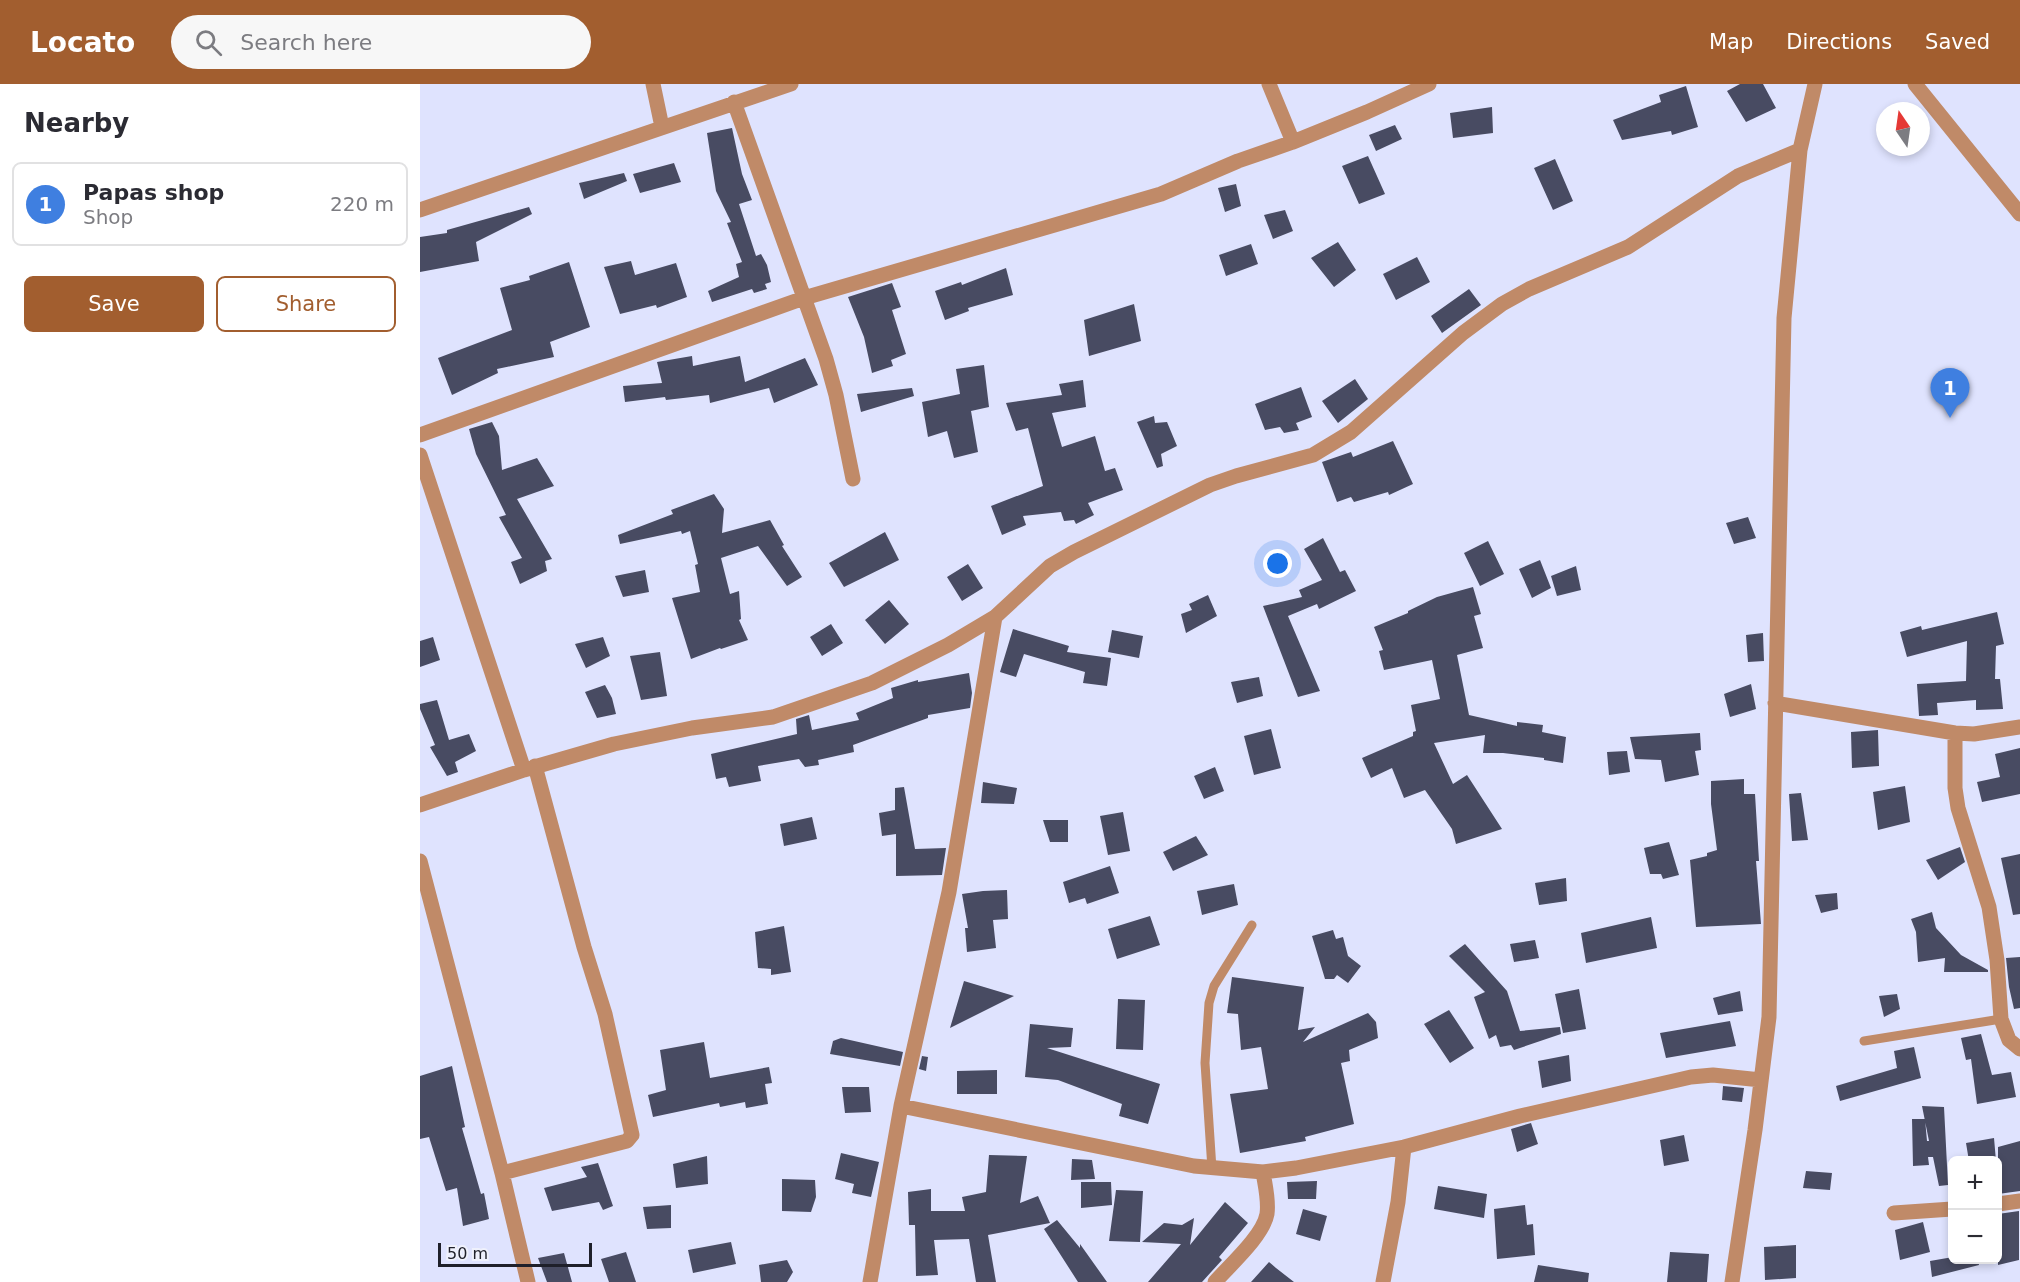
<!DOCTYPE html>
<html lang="en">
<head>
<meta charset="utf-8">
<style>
  body { margin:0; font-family:"DejaVu Sans",sans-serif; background:#f7f7f7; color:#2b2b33 }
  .controls { position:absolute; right:18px; bottom:18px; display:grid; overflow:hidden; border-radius:9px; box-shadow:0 3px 9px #0003 }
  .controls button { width:54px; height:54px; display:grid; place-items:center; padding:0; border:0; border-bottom:2px solid #e1e1e2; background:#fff; color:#2b2b33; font:30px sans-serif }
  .compass { position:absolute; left:1456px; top:18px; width:54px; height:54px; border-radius:50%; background:#fff; box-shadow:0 3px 9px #0003; rotate:347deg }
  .scale { position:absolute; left:18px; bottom:15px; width:154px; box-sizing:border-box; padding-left:6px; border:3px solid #1f202a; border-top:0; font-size:16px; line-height:21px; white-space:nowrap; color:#1f202a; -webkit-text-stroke:4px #eff1fc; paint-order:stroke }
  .you { position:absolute; left:858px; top:480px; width:21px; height:21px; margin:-15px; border:4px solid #fff; border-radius:50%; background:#1a73e8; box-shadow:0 0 0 9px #1a73e833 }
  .badge { display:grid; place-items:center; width:39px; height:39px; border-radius:50%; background:#a25e2f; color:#fff; font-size:20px; font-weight:700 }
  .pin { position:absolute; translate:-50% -50px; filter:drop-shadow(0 2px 3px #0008) }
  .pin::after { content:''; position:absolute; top:32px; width:21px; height:18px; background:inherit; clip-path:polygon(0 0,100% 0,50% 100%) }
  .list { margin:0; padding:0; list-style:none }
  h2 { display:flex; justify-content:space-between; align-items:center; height:78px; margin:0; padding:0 24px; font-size:26px }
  h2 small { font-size:20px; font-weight:400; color:#7c7c81 }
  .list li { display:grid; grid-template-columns:39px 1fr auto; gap:18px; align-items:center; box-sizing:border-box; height:84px; margin:0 12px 12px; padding:0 12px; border:2px solid #e1e1e2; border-radius:9px }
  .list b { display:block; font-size:22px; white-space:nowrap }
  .list p { margin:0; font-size:20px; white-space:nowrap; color:#7c7c81 }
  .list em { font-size:20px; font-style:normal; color:#7c7c81 }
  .actions { display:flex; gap:12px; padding:18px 24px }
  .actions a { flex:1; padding:14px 0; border:2px solid #a25e2f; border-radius:9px; text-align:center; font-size:21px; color:#a25e2f }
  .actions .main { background:#a25e2f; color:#fff }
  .icon { flex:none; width:33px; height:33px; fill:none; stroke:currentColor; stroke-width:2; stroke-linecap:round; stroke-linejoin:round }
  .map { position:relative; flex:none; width:1600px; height:1198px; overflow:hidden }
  header { display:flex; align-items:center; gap:36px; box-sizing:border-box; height:84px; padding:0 30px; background:#a25e2f; color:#fff }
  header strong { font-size:28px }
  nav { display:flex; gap:33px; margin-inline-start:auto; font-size:21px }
  .search { width:420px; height:54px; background:#f7f7f7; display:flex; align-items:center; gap:15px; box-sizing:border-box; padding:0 21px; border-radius:33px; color:#7c7c81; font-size:22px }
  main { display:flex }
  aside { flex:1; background:#fff }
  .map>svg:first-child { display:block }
  .building { fill:#484b62 }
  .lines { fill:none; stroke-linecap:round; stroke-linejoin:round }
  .lane { stroke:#c08a68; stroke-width:9 }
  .street { stroke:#c08a68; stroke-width:15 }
</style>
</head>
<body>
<header>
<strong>Locato</strong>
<div class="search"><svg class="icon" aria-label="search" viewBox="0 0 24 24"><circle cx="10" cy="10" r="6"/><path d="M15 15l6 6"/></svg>Search here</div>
<nav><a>Map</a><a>Directions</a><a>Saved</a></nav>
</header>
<main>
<aside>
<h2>Nearby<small></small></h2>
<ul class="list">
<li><span class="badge" style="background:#3f7fe0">1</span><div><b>Papas shop</b><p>Shop</p></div><em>220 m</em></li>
</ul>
<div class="actions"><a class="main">Save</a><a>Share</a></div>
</aside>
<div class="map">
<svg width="1600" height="1198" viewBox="0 0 1600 1198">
  <rect width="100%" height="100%" fill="#dfe3fe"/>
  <!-- building -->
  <path class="building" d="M1320 0H1343L1356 24 1326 38 1307 7Z
    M1266 2 1278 43 1252 51 1251 47 1202 56 1193 36 1241 18 1239 11Z
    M1072 23 1073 49 1033 54 1030 29Z
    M975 41 982 55 956 67 949 51Z
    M312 44 322 90 332 116 319 120 336 172 341 170 347 181 351 198 345 200 347 205 334 209 332 205 292 218 288 207 319 193 316 180 322 178 307 139 311 138 296 107 287 49Z
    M948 72 965 110 939 120 922 82Z
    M1135 75 1153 117 1133 126 1114 84Z
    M254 79 261 98 220 109 213 90Z
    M204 89 207 97 164 115 159 99Z
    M816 100 821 122 805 128 798 104Z
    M109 123 112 130 56 158 59 177 0 188V153L27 149V146Z
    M865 126 873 147 853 155 844 131Z
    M918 158 936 186 914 203 891 174Z
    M831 160 838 180 806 192 799 171Z
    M997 173 1010 198 976 216 963 190Z
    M211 177 215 191 256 179 267 213 237 224 236 221 200 230 184 183Z
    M149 178 170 243 130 258 134 273 77 285 78 289 32 311 18 274 92 246 80 204 110 196 109 192Z
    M586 184 593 211 548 224 549 227 525 236 515 207 541 198 542 201Z
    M472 199 481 223 472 226 486 270 471 276 473 282 452 289 444 253 428 213Z
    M1049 205 1061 221 1022 249 1011 232Z
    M714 220 721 257 669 272 664 236Z
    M272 272 273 282 320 272 325 298 385 274 398 301 354 319 349 304 290 319 289 311 246 316 245 313 205 318 203 302 242 299 237 278Z
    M564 281 569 323 551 327 558 368 534 374 527 347 508 353 502 318 540 310 536 285Z
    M935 295 948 315 918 339 902 317Z
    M663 296 666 323 632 329 642 363 675 352 685 387 695 384 703 406 668 419 674 431 656 440 654 436 644 437 641 428 603 432 606 441 582 451 571 422 623 402 608 344 596 347 586 319 642 311 639 300Z
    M881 303 892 333 876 339 879 346 864 349 860 343 845 346 835 320Z
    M492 304 494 312 441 328 437 310Z
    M734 332 735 339 747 338 757 362 741 370 743 382 737 384 717 338Z
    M72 338 79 352 82 386 117 374 134 402 97 415 132 475 125 477 127 487 100 500 91 478 102 474 79 433 86 431 56 370 49 345Z
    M973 357 993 400 969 411 968 408 934 418 931 413 917 418 902 378 931 368 933 373Z
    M294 410 304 425 302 449 350 436 364 461 362 462 382 493 367 502 338 462 301 474 310 510 319 507 321 535 319 536 328 556 301 565 300 564 271 575 252 514 280 508 275 481 278 480 270 447 262 450 261 447 200 460 198 451 253 430 251 426Z
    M1328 433 1336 454 1314 460 1306 439Z
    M465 448 479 476 424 503 409 479Z
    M903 454 920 488 925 486 936 507 899 525 897 520 868 532 900 607 878 613 843 522 882 513 879 506 902 496 884 465Z
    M1068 457 1084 490 1060 502 1044 469Z
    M1120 476 1131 504 1112 514 1099 485Z
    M548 480 563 504 542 517 527 493Z
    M1156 482 1161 506 1137 512 1131 492Z
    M225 486 229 508 203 513 195 492Z
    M1053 503 1061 530 1054 532 1063 564 1037 571 1049 631 1097 642V638L1123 641 1122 648 1146 653 1143 679 1124 676V674L1083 669H1063L1065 651 1014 659 1033 700 1047 691 1082 745 1036 760 1032 745 1005 706 984 714 972 684 951 694 942 674 993 652V648L996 647 991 621 1020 615 1012 576 964 586 959 567 963 566 954 543 988 529V527L1017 513Z
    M788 511 797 532 766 549 761 530 772 526 769 520Z
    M469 516 489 540 465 560 445 536Z
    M1577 528 1584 560 1576 562 1575 595H1580L1583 625 1556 626V616L1517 619 1518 631 1499 632 1497 600 1546 597 1547 557 1487 573 1480 548 1501 542 1502 546Z
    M411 540 423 559 402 572 390 553Z
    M593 545 649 562 647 568 691 574 687 602 663 599 665 588 604 570 596 593 580 588Z
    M692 546 723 552 719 574 688 568Z
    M1343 549 1344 577 1328 578 1326 551Z
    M13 553 20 576 0 583V557Z
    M183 553 190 572 166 584 155 560Z
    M240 568 247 612 221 616 210 572Z
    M549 589 552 609 550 624 508 631V634L433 661 434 668 398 676 399 681 385 683 379 675 338 682 341 697 309 703 306 693 296 695 291 670 377 650 376 635 389 631 392 646 439 636 436 629 473 614 471 604 498 596V598Z
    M839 593 843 612 817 619 811 598Z
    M1331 600 1336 625 1310 633 1304 610Z
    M185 601 192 614 196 630 177 634 165 608Z
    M17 616 29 656 49 650 56 667 35 678 38 688 27 692 10 663 15 661 0 625V620Z
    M851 645 861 684 834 691 824 652Z
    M1458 646 1459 682 1432 684 1431 648Z
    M1280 649 1281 666 1275 667 1279 691 1245 698 1241 676 1215 675 1210 653Z
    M1600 664V710L1562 718 1557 698 1580 693 1575 670Z
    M1207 667 1210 688 1189 691 1187 668Z
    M795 683 804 707 784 715 774 692Z
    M1324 695V710H1335L1339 777H1336L1341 840 1276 843 1270 776 1287 772V769L1297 766 1291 720V697Z
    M563 698 597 704 594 720 561 719Z
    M1485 702 1490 738 1458 746 1453 708Z
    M484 703 495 765 526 764 522 791 476 792V750L462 752 459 729 475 726V704Z
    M1381 709 1388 756 1372 757 1369 710Z
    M703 728 710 767 688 771 680 732Z
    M392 733 397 755 364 762 360 740Z
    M623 736H648V758H630Z
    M776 752 788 771 753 787 743 768Z
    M1249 758 1259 791 1243 795 1241 790H1230L1224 764Z
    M1540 763 1545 778 1518 796 1506 776Z
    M1600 770V830L1593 831 1581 774Z
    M690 782 699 809 667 820 665 814 649 819 643 798Z
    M1146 794 1147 817 1119 821 1115 799Z
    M814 800 818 821 782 831 777 807Z
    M587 806 588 835 573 836 576 864 547 868 545 844H548L542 810 563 807Z
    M1417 809 1418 825 1401 829 1395 811Z
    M1512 828 1516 844 1541 871 1568 886V888H1524L1525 874 1498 878 1496 848 1491 835Z
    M730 832 740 861 697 875 688 845Z
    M1231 833 1237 864 1166 879 1161 849Z
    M364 842 371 888 351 891V885L338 884 335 848Z
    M913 846 916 855 923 853 928 872 941 882 928 899 917 891 914 895H905L892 852Z
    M1115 856 1119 874 1094 878 1090 860Z
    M1045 860 1087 907 1100 947 1140 943 1141 950 1094 966 1091 961 1080 963 1076 951 1069 955 1054 913 1065 908 1029 872Z
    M1600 873V924L1594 925 1589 903 1586 874Z
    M812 893 884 903 878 946 895 943 883 958 948 929 956 938 958 954 929 966 930 977 921 979 934 1040 885 1053 886 1057 820 1069 810 1010 848 1005 841 963 821 966 818 930 807 929Z
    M544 897 594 912 530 944Z
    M1159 905 1166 945 1143 949 1135 910Z
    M1320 907 1323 927 1298 931 1293 914Z
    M1477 910 1480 925 1464 933 1459 912Z
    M698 915 725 916 723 966 696 965Z
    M1029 926 1054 964 1030 979 1004 940Z
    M1310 937 1316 962 1246 974 1240 949Z
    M610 940 653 944 651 963 627 964 740 1000 728 1040 699 1032 702 1020 638 996 605 993Z
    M1561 950 1572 991 1591 988 1596 1013 1557 1020 1551 975 1546 976 1541 954Z
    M421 954 483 968 480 982 410 970 413 957Z
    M284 958 290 994 349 983 352 999 345 1000 348 1020 326 1024 325 1018 300 1023 299 1019 233 1033 228 1011 246 1006 240 966Z
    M1494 963 1501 994 1420 1017 1416 1002 1477 984 1474 967Z
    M1149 971 1151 997 1122 1004 1118 977Z
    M502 972 508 973 506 987 499 985Z
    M32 982 45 1043 42 1044 61 1110 64 1109 69 1135 43 1142 37 1104 26 1107 9 1053 0 1055V992Z
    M577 986V1010H537V987Z
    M1303 1002 1324 1004 1322 1018 1302 1016Z
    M422 1003H449L451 1028 425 1029Z
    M1502 1022 1524 1023 1528 1101 1519 1102 1513 1073H1508L1509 1081 1493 1082 1492 1035H1505L1507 1057H1509Z
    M1111 1039 1118 1060 1097 1068 1091 1045Z
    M1264 1051 1269 1077 1244 1082 1240 1056Z
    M1574 1054 1576 1077H1549L1546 1059Z
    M1600 1057V1107L1578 1110V1063Z
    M421 1069 459 1078 451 1113 432 1109 434 1100 415 1095Z
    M569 1071 607 1072 600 1119 618 1112 630 1139 568 1151 576 1198H556L549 1155 514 1156 518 1191 496 1192 495 1141H489L488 1108 511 1105V1127H545L542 1113 566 1108Z
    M287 1072 288 1100 256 1104 253 1080Z
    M652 1075 672 1076 675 1095 651 1096Z
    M178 1079 193 1122 183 1126 179 1118 132 1127 124 1104 167 1093 161 1083Z
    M1386 1087 1412 1089 1410 1106 1383 1104Z
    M362 1095 395 1096 396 1113 391 1128 362 1127Z
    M897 1097 896 1115H868L867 1098Z
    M661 1098H691L692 1121 661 1124Z
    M1018 1102 1067 1110 1064 1134 1014 1125Z
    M696 1106 723 1107 720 1158 689 1157Z
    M805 1118 828 1139 799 1173 802 1176 782 1198H728L761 1160 722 1158 744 1139 762 1141 774 1134 770 1161Z
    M251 1121V1144L227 1145 223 1123Z
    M1105 1121 1107 1141 1113 1140 1115 1171 1077 1175 1074 1125Z
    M883 1125 907 1132 900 1157 876 1150Z
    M1599 1127V1176L1578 1181V1130Z
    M637 1136 660 1164V1160L687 1198H658L624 1145Z
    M1503 1138 1510 1168 1480 1176 1475 1146Z
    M311 1158 316 1180 273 1189 268 1166Z
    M1376 1161V1194L1345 1196 1344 1163Z
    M206 1168 216 1198H189L181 1175Z
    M1250 1168 1289 1170 1287 1198H1247Z
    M144 1169 152 1198H127L118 1174Z
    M1533 1173V1176H1558L1559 1181 1512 1193 1510 1177Z
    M367 1176 373 1188 367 1198H341L339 1181Z
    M849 1178 856 1184 874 1198H831Z
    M1118 1181 1169 1189 1168 1198H1114Z"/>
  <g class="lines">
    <!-- lane -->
    <path class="lane" d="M1444 957 1581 935
      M792 1085 785 979 789 919 794 902 832 841"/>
    <!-- street -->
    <path class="street" d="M233 0 242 43
      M849 0 873 58
      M1495 0 1600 130
      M314 18 406 275 416 311 433 395
      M0 126 371 0
      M0 351 384 214 741 110 818 77 873 58 947 28 1009 0
      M0 371 104 686
      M1355 619 1535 649 1554 650 1600 643
      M1535 649V704L1538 724 1569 823 1577 876 1581 935 1589 956 1600 965
      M0 721 104 686 194 660 272 644 353 633 452 599 528 561 575 533 630 482 654 468 790 401 816 392 893 371 931 348 1043 249 1082 220 1109 205 1208 163 1318 92 1380 66
      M0 777 82 1089 108 1198
      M481 1022 774 1082 843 1088 876 1084 984 1063 1100 1032 1271 993 1293 991 1341 996
      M82 1089 207 1057 212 1051 185 930 164 863 115 682
      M1578 1120 1600 1117
      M1474 1129 1532 1125
      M450 1198 481 1022 529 808 575 533
      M795 1198C810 1181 843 1152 847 1130 849 1116 845 1101 843 1088
      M963 1198 978 1118 984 1063
      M1312 1198 1335 1046 1349 933 1364 234 1380 66 1395 0"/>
  </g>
</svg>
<div class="controls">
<button>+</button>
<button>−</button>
</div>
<svg class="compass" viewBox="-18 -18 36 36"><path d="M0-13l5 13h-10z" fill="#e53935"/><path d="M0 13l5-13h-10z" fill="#7c7c81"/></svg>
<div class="scale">50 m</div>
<div class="you"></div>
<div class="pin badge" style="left:1530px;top:334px;background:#3f7fe0">1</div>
</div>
</main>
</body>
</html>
